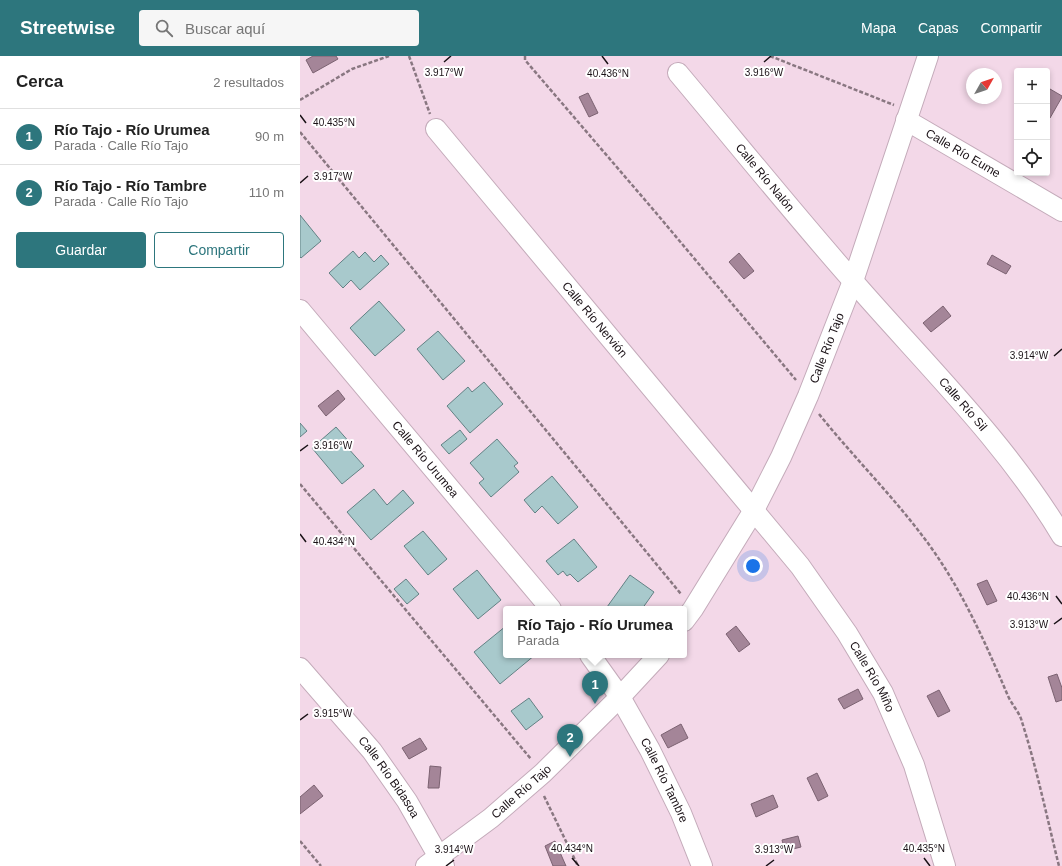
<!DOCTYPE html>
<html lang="es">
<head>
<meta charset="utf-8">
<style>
  body { margin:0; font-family:Helvetica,sans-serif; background:#f6f6f6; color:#222 }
  .controls { position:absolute; right:12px; top:12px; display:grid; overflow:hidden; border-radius:4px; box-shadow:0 2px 6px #0003 }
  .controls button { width:36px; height:36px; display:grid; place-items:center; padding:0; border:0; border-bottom:1px solid #e0e0e0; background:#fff; color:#222; font:20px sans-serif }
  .compass { position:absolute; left:666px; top:12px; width:36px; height:36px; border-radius:50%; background:#fff; box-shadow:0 2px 6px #0003; rotate:50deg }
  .you { position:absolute; left:453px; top:510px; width:14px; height:14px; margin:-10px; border:3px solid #fff; border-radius:50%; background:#1a73e8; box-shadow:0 0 0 6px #1a73e833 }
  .badge { display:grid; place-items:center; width:26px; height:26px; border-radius:50%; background:#2d767d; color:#fff; font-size:13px; font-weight:700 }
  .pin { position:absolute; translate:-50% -33px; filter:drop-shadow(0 1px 2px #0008) }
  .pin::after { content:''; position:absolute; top:21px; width:14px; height:12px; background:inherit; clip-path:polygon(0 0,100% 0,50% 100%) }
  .popup { position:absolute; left:203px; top:550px; width:184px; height:52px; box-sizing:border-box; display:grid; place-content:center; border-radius:4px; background:#fff; filter:drop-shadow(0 1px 3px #0005); font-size:13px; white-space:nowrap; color:#767676 }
  .popup b { font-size:15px; color:#222 }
  .popup::after { content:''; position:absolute; left:50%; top:100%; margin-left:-8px; border:8px solid transparent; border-top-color:#fff }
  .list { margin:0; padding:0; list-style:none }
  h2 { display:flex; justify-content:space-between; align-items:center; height:52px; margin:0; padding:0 16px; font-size:17px }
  h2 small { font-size:13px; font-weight:400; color:#767676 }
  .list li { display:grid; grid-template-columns:26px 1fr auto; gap:12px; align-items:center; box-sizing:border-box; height:56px; padding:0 16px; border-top:1px solid #e0e0e0 }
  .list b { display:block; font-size:15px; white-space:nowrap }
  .list p { margin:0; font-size:13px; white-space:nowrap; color:#767676 }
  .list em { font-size:13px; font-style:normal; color:#767676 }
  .actions { display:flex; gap:8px; padding:12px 16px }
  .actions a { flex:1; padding:9px 0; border:1px solid #2d767d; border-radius:4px; text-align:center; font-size:14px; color:#2d767d }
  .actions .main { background:#2d767d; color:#fff }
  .icon { flex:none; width:22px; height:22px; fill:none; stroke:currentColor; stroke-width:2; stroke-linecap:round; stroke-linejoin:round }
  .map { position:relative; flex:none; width:762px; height:810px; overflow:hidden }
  header { display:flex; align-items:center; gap:24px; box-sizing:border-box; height:56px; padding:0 20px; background:#2d767d; color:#fff }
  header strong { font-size:19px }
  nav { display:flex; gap:22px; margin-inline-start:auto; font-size:14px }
  .search { width:280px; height:36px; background:#f6f6f6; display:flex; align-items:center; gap:10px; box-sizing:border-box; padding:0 14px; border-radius:4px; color:#767676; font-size:15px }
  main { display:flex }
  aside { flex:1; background:#fff }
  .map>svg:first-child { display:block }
  .water { fill:#a48598; stroke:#7b6271 }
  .building { fill:#a8c9cc; stroke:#628184 }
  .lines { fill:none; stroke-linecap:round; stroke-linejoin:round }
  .minor-casing { stroke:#c4abba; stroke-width:22 }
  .path { stroke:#897781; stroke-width:2.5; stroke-dasharray:4 2; stroke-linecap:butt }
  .minor { stroke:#fff; stroke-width:20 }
  .ticks { fill:none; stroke:#1a1116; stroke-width:1.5 }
  .labels { text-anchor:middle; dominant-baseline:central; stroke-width:4; stroke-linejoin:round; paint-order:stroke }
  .street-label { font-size:12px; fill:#1a1116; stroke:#fff }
  .ticks-label { font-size:10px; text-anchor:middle; fill:#1a1116; stroke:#fff; stroke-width:4; stroke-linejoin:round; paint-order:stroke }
</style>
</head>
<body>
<header>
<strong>Streetwise</strong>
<div class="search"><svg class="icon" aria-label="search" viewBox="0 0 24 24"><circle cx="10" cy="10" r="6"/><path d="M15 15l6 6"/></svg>Buscar aquí</div>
<nav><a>Mapa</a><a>Capas</a><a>Compartir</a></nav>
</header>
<main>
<aside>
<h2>Cerca<small>2 resultados</small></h2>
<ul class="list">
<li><span class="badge">1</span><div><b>Río Tajo - Río Urumea</b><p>Parada · Calle Río Tajo</p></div><em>90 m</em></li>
<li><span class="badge">2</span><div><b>Río Tajo - Río Tambre</b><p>Parada · Calle Río Tajo</p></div><em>110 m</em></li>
</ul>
<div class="actions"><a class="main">Guardar</a><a>Compartir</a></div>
</aside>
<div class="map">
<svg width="762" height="810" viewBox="0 0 762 810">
  <rect width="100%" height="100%" fill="#f3d8e8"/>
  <!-- water -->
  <path class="water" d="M13 0H36L38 3 13 17 6 4Z
    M750 33 762 40V41L750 62 747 61V39Z
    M288 37 298 57 289 61 279 41Z
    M439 197 454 215 444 223 429 206Z
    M692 199 711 210 706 218 687 208Z
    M643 250 651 260 631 276 623 267Z
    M38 334 45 343 26 360 18 350Z
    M687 524 697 545 687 549 677 528Z
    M436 570 450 588 439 596 426 578Z
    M757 618 762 632V644L756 646 748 621Z
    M558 633 563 643 544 653 538 643Z
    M639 634 650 655 638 661 627 640Z
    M381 668 388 682 368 692 361 679Z
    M120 682 127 693 109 703 102 692Z
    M130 710 141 711 139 732H128Z
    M517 717 528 740 518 745 507 722Z
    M14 729 23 740 0 758V741Z
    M473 739 478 751 456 761 451 748Z
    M498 780 501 791 485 795 482 784Z
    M255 785 266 810H253L245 790Z"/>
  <!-- building -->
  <path class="building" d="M0 159 21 185 1 202 0 201Z
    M53 195 59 202 65 196 74 206 81 199 89 208 60 234 51 224 43 232 29 217Z
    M79 245 105 274 75 300 50 272Z
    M138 275 165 305 143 324 117 293Z
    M184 326 203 348 170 377 147 350 168 331 172 336Z
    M0 367 7 375 0 381Z
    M36 371 51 388 47 391 64 410 42 428 12 392Z
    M160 374 167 383 149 398 141 389Z
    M197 383 218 407 214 410 219 416 191 441 179 427 184 423 170 407Z
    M252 420 278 451 258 468 242 450 235 457 224 444Z
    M74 433 87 449 103 434 114 447 71 484 47 456Z
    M123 475 147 503 128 519 104 490Z
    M274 483 297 511 278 526 270 518 267 520 263 515 258 519 246 505Z
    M177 514 201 544 178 563 153 533Z
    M330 519 354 536 342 553H310L307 551Z
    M106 523 119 538 107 548 94 533Z
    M206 570V599H235L200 628 174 596Z
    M229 642 243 661 226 674 211 655Z"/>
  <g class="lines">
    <defs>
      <g id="minor">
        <path id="s1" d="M378 17C436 86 493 157 553 225 625 308 705 385 762 480"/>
        <path id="s2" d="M606 64 762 155"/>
        <path id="s3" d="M136 73 500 510 547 577 583 637 614 709 645 810"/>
        <path id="s4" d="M0 254 251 553"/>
        <path id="s5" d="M384 565 393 553 454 454 481 401 508 340 553 225 628 0"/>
        <path id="s6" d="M290 599 320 641 350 694 381 757 402 810"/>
        <path id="s7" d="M0 612 72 695 107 745 144 810"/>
        <path id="s8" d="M126 810 191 762 243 717 320 641 359 599"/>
      </g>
    </defs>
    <!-- minor casing -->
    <use href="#minor" class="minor-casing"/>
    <!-- path -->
    <path class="path" d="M109 0 130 58
      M225 0V4L357 158 496 324
      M470 0 594 49
      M0 44 52 13 89 0
      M0 76 381 538
      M519 358C555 403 596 443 630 490 663 536 686 588 708 640 712 649 720 657 722 666 737 713 747 762 759 810
      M0 428 231 703
      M244 740 278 810
      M0 785 21 810"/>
    <!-- minor -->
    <use href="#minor" class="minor"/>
  </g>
  <!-- ticks -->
  <path class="ticks" d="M302 0 308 8M144 6 151 0M464 6 471 0M0 59 6 67M0 127 8 120M754 300 762 293M0 395 8 389M0 478 6 486M756 540 762 548M754 568 762 562M0 664 8 658M272 802 279 810M624 802 630 810M146 810 154 804M466 810 474 804"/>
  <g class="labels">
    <!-- street labels -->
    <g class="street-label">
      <text stroke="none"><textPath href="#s2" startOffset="66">Calle Río Eume</textPath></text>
      <text stroke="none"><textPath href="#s1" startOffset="136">Calle Río Nalón</textPath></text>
      <text stroke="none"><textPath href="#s3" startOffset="248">Calle Río Nervión</textPath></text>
      <text stroke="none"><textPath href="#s5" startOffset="309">Calle Río Tajo</textPath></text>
      <text stroke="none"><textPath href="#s1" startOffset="437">Calle Río Sil</textPath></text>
      <text stroke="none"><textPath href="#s4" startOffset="195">Calle Río Urumea</textPath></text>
      <text stroke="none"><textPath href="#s3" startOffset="701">Calle Río Miño</textPath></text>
      <text stroke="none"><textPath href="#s7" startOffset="141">Calle Río Bidasoa</textPath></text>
      <text stroke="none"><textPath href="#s6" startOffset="146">Calle Río Tambre</textPath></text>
      <text stroke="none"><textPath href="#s8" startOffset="121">Calle Río Tajo</textPath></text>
    </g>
  </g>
  <g class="ticks-label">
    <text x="144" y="20">3.917°W</text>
    <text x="464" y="20">3.916°W</text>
    <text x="308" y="21">40.436°N</text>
    <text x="34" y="70">40.435°N</text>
    <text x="33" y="124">3.917°W</text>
    <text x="729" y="303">3.914°W</text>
    <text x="33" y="393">3.916°W</text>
    <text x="34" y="489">40.434°N</text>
    <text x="728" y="544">40.436°N</text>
    <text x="729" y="572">3.913°W</text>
    <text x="33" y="661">3.915°W</text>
    <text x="272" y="796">40.434°N</text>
    <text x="624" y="796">40.435°N</text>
    <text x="154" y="797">3.914°W</text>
    <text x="474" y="797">3.913°W</text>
  </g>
</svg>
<div class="controls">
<button>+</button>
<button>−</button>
<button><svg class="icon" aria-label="locate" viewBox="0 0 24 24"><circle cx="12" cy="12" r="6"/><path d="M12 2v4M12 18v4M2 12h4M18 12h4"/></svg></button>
</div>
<svg class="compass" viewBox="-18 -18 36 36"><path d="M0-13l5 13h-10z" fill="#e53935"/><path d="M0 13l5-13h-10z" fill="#767676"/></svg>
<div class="you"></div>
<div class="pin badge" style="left:295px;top:648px">1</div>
<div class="popup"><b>Río Tajo - Río Urumea</b>Parada</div>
<div class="pin badge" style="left:270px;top:701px">2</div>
</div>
</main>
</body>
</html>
